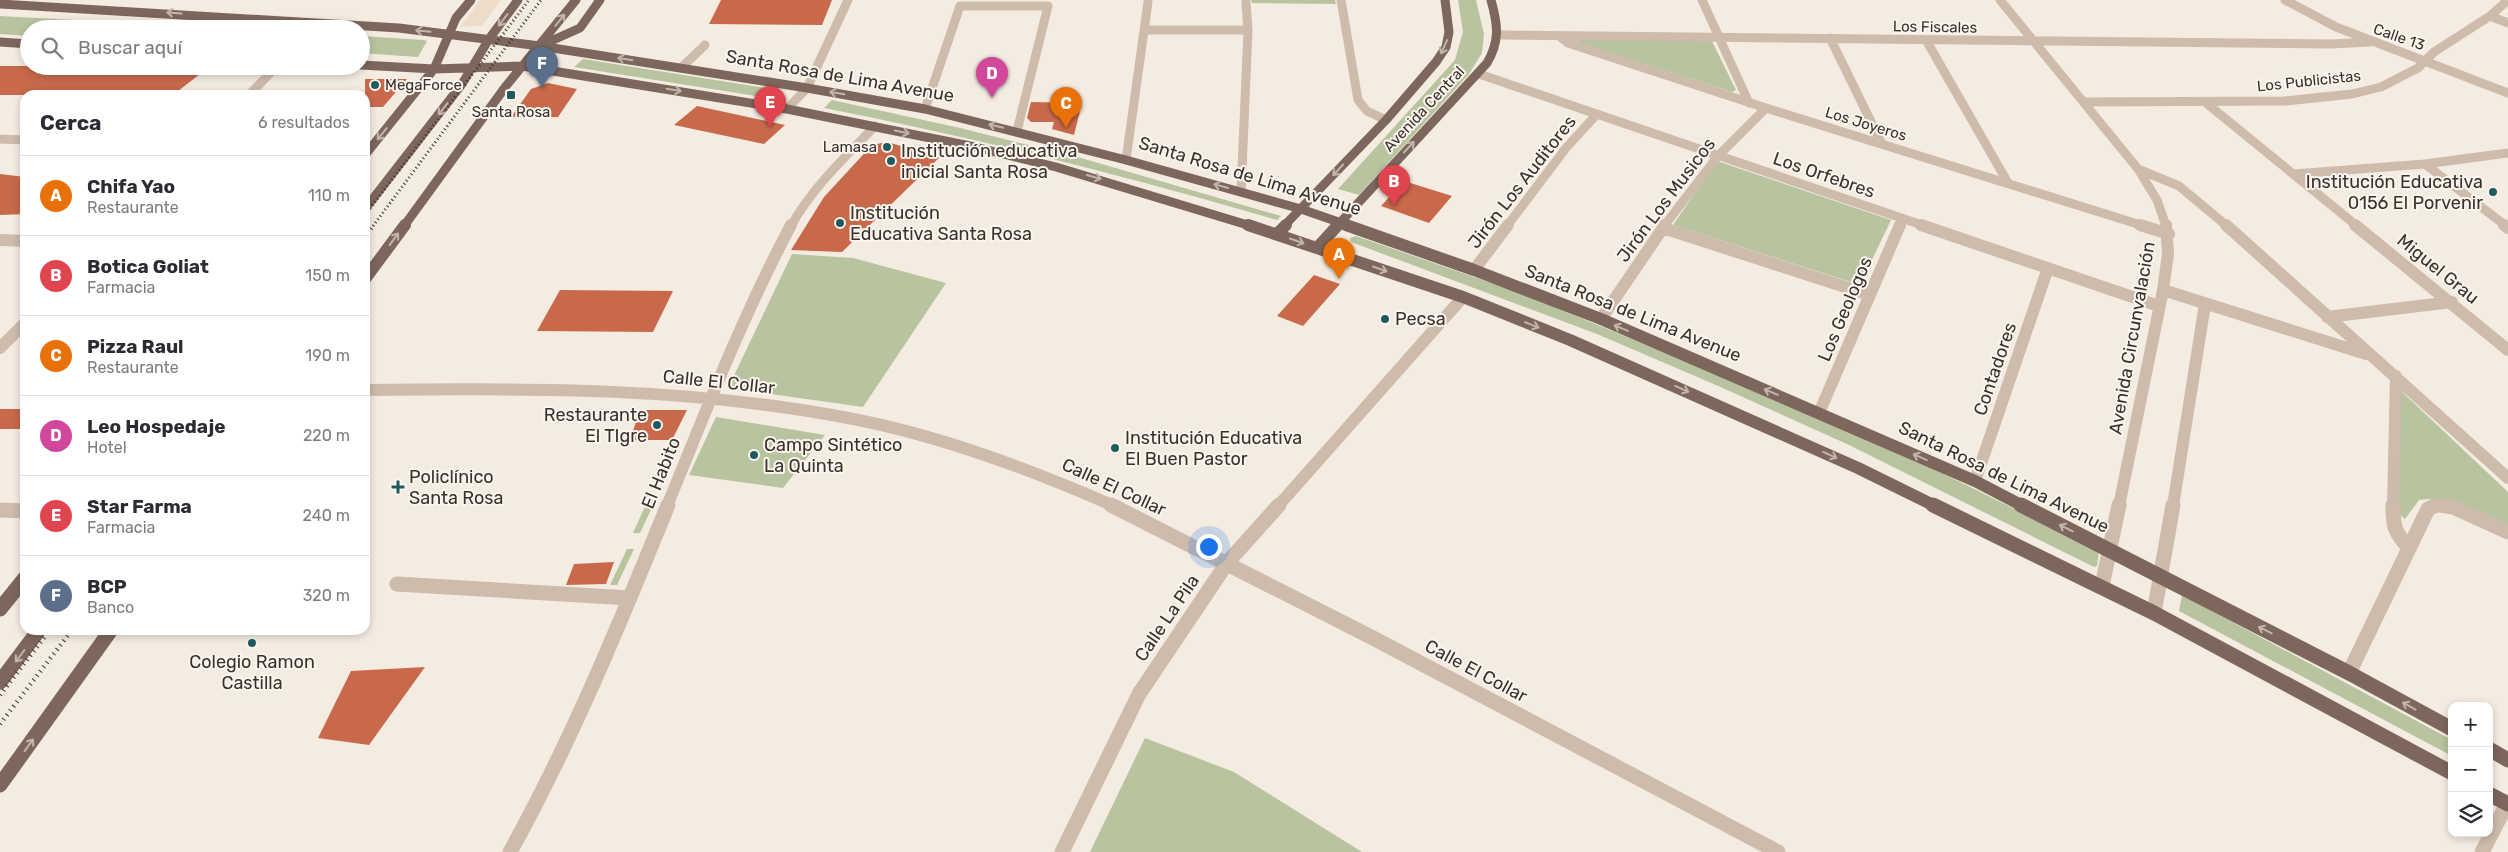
<!DOCTYPE html>
<html lang="es">
<head>
<meta charset="utf-8">
<style>
  body { margin:0; font-family:Rubik,sans-serif; background:#f2f2f3; color:#2b2b33 }
  .controls { position:absolute; right:15px; bottom:15px; display:grid; overflow:hidden; border-radius:10px; box-shadow:0 2px 8px #0003 }
  .controls button { width:45px; height:45px; display:grid; place-items:center; padding:0; border:0; border-bottom:1px solid #e1e1e2; background:#fff; color:#2b2b33; font:25px sans-serif }
  .you { position:absolute; left:1208px; top:546px; width:18px; height:18px; margin:-12px; border:4px solid #fff; border-radius:50%; background:#1a73e8; box-shadow:0 0 0 8px #1a73e833 }
  .badge { display:grid; place-items:center; width:32px; height:32px; border-radius:50%; background:#b45309; color:#fff; font-size:16px; font-weight:700 }
  .pin { position:absolute; translate:-50% -41px; filter:drop-shadow(0 1px 2px #0008) }
  .pin::after { content:''; position:absolute; top:26px; width:18px; height:15px; background:inherit; clip-path:polygon(0 0,100% 0,50% 100%) }
  .list { margin:0; padding:0; list-style:none }
  h2 { display:flex; justify-content:space-between; align-items:center; height:65px; margin:0; padding:0 20px; font-size:21px }
  h2 small { font-size:16px; font-weight:400; color:#7c7c81 }
  .list li { display:grid; grid-template-columns:32px 1fr auto; gap:15px; align-items:center; box-sizing:border-box; height:80px; padding:0 20px; border-top:1px solid #e1e1e2 }
  .list b { display:block; font-size:19px; white-space:nowrap }
  .list p { margin:0; font-size:16px; white-space:nowrap; color:#7c7c81 }
  .list em { font-size:16px; font-style:normal; color:#7c7c81 }
  .icon { flex:none; width:28px; height:28px; fill:none; stroke:currentColor; stroke-width:2; stroke-linecap:round; stroke-linejoin:round }
  .map { position:relative; flex:none; width:2508px; height:852px; overflow:hidden }
  .search { position:absolute; background:#fff; box-shadow:0 2px 8px #0003; left:20px; top:20px; width:350px; height:55px; display:flex; align-items:center; gap:12px; box-sizing:border-box; padding:0 18px; border-radius:28px; color:#7c7c81; font-size:19px }
  .panel { position:absolute; background:#fff; box-shadow:0 2px 8px #0003; left:20px; top:90px; width:350px; height:545px; border-radius:15px }
  .map>svg:first-child { display:block }
  .green { fill:#b8c4a0 }
  .plaza { fill:#ecdcc8 }
  .building { fill:#c8694b }
  .lines { fill:none; stroke-linecap:round; stroke-linejoin:round }
  .minor-far2 { stroke:#cdbbac; stroke-width:9 }
  .minor-far1 { stroke:#cdbbac; stroke-width:12 }
  .minor { stroke:#cdbbac; stroke-width:15 }
  .major-far2 { stroke:#7d675c; stroke-width:9 }
  .major-far1 { stroke:#7d675c; stroke-width:12 }
  .major { stroke:#7d675c; stroke-width:15 }
  .rail-far2 { stroke:#3b302b; stroke-width:3; stroke-dasharray:1 3; stroke-linecap:butt }
  .rail-far1 { stroke:#3b302b; stroke-width:4; stroke-dasharray:1 4; stroke-linecap:butt }
  .rail { stroke:#3b302b; stroke-width:4.5; stroke-dasharray:1 4.5; stroke-linecap:butt }
  .oneway { stroke:#c2b5ac }
  .poi-dot { fill:#1f5a5e; stroke:#fbf5ee; stroke-width:2 }
  .labels { text-anchor:middle; dominant-baseline:central; stroke-width:4; stroke-linejoin:round; paint-order:stroke }
  .far-street-label { font-size:15px; fill:#3b302b; stroke:#fbf5ee }
  .far-poi-label { font-size:15px; fill:#3b302b; stroke:#fbf5ee; text-anchor:start }
  .street-label { font-size:18px; fill:#3b302b; stroke:#fbf5ee }
  .poi-label { font-size:18px; fill:#3b302b; stroke:#fbf5ee; text-anchor:start }
</style>
</head>
<body>
<div class="map">
<svg width="2508" height="852" viewBox="0 0 2508 852">
  <rect width="100%" height="100%" fill="#f4ebe1"/>
  <!-- green -->
  <path class="green" d="M1251 0H1335L1336 4 1252 3Z
    M1458 0H1476L1484 34 1482 53 1469 74 1359 195 1338 189 1455 60 1463 32Z
    M0 16 242 29H29V36L0 34Z
    M361 36 424 40 427 41 418 57 361 53Z
    M1711 39 1736 90 1732 92 1577 42V40Z
    M583 59 766 88 772 92 762 97 574 67Z
    M832 100 960 128 1081 158 1281 216 1277 220C1127 176 977 138 824 108Z
    M1717 161 1891 220 1860 285 1673 225Z
    M1356 236 1520 293 1702 368 1934 469 2099 551 2097 566 2094 567 1847 444 1716 385 1597 334 1351 242 1350 238Z
    M792 254 853 258 946 283 863 407 728 388Z
    M2398 388 2508 492V527C2481 515 2450 494 2419 500L2405 519 2398 513Z
    M716 417 825 435 783 488 689 475Z
    M656 499 640 533H633L648 500Z
    M627 549H634L617 585H610Z
    M2182 595 2452 740V756L2179 611Z
    M1145 738 1234 772 1362 852H1090Z"/>
  <!-- plaza -->
  <path class="plaza" d="M480 0H501L482 26 460 27Z"/>
  <!-- building -->
  <path class="building" d="M721 0H832L822 25 709 24Z
    M0 66H151L205 70 173 95 90 90 83 95H0Z
    M365 79H407L383 107H365Z
    M548 83 577 89 558 117H511L531 89Z
    M1031 102 1082 103 1074 135 1052 129 1054 122H1031L1027 118Z
    M697 106 785 125 764 144 674 125Z
    M887 142 940 157 842 252 791 250 824 197 872 145Z
    M0 174 25 177V214L0 215Z
    M1404 181 1452 196 1429 223 1381 206Z
    M1314 275 1340 284 1303 326 1277 316Z
    M560 290 673 291 653 332 537 331Z
    M0 409H25V429H0Z
    M640 410H687L672 440H630Z
    M614 562 606 584 566 585 574 564Z
    M425 667 369 745 318 738 351 671Z"/>
  <g class="lines">
    <!-- minor-far2 -->
    <path class="minor-far2" d="M1341 0 1358 100 1367 111 1386 120
      M1702 0 1749 103
      M2000 0 2138 169 2157 200 2166 226
      M2285 0 2336 27 2508 93
      M2490 16 2508 23
      M1145 30H1248
      M1500 35 2331 44 2370 42
      M1559 36 1568 43 1766 108 2144 226
      M1830 38 1882 144
      M1926 40 2008 183
      M681 68 705 45
      M1479 74 1925 226
      M249 95 277 66
      M2084 102 2285 101 2352 94 2381 87 2418 68 2434 52 2490 16 2508 0
      M2205 102 2357 226
      M787 109 807 88 848 0
      M925 109 960 6H1048L1017 131
      M0 139 25 140
      M1126 160 1148 2
      M2425 164 2506 226
      M2138 169 2179 186 2227 226
      M2294 174 2425 164 2508 153
      M1241 192 1248 30 1246 2
      M791 226C812 188 845 157 875 126
      M1507 226 1566 148 1597 114
      M1664 226 1718 156 1766 108
      M1900 226 1903 219"/>
    <!-- minor-far1 -->
    <path class="minor-far1" d="M1921 225 2159 306
      M2140 225 2169 234
      M2226 225 2508 478
      M2355 225 2508 350
      M2504 225 2508 228
      M1663 228 1870 295
      M0 240 25 241
      M1474 270 1508 225
      M2163 290 2366 354
      M2327 317 2452 302
      M1601 319 1665 225
      M0 348 25 323
      M365 390C529 388 686 387 848 418 939 435 1029 469 1114 506
      M1819 413 1900 225
      M1975 481 2048 268
      M667 506C706 411 743 315 791 225
      M1278 506 1463 297
      M2119 506 2163 290 2168 254 2166 225
      M2173 506 2205 304
      M2393 506 2396 376
      M2434 506 2437 504 2447 506"/>
    <!-- minor -->
    <path class="minor" d="M1111 505 1373 638 1778 852
      M2393 505C2393 526 2394 531 2408 547
      M2440 505 2453 507 2508 532
      M0 510 25 511
      M397 584 630 598
      M2102 586 2119 505
      M2154 613 2173 505
      M2349 673 2428 509 2436 505
      M510 852C572 740 620 623 668 505
      M1062 852 1139 694 1227 563 1279 505
      M2482 852 2508 802"/>
    <!-- major-far2 -->
    <path class="major-far2" d="M0 4 399 28 540 46 807 88 925 109 1126 160 1301 209 1350 226
      M0 42 29 44
      M542 45 580 28 600 0
      M361 65 434 69 522 66 787 109 975 147 1056 167 1251 226
      M365 155 434 69 456 18 471 0
      M365 209 462 84 489 39 518 0
      M404 226 506 86 576 0
      M1284 226 1386 120 1436 62 1446 47 1449 32 1445 0
      M1337 226 1487 63C1500 41 1498 25 1491 0"/>
    <!-- major-far1 -->
    <path class="major-far1" d="M1248 225 1463 297 1570 340 1858 468 1935 506
      M1346 225 1474 270 1601 319 1975 481 2023 506
      M1277 234 1286 225
      M1317 248 1338 225
      M365 279 405 225"/>
    <!-- major -->
    <path class="major" d="M1933 505 2154 613 2452 773
      M2021 505 2349 673 2452 729
      M0 609 25 578
      M0 682 39 630
      M2489 749 2508 760
      M0 785 111 630
      M2489 794 2508 804"/>
    <!-- rail-far2 -->
    <path class="rail-far2" d="M365 215 529 0
      M373 226 541 0"/>
    <!-- rail-far1 -->
    <path class="rail-far1" d="M365 237 374 225"/>
    <!-- rail -->
    <path class="rail" d="M0 695 50 630
      M0 724 72 630"/>
  </g>
  <!-- one-way arrows -->
  <defs><path id="oneway-shaft" d="M-6 0H5M1.5-3L5.5 0L1.5 3" fill="none" stroke-width="1.6" stroke-linecap="round" stroke-linejoin="round" transform="scale(1.25)"/></defs>
  <g class="oneway">
    <use href="#oneway-shaft" transform="translate(174 13) rotate(-176)"/>
    <use href="#oneway-shaft" transform="translate(503 20) rotate(127)"/>
    <use href="#oneway-shaft" transform="translate(560 20) rotate(-51)"/>
    <use href="#oneway-shaft" transform="translate(423 31) rotate(-174)"/>
    <use href="#oneway-shaft" transform="translate(1444 47) rotate(114)"/>
    <use href="#oneway-shaft" transform="translate(625 59) rotate(-171)"/>
    <use href="#oneway-shaft" transform="translate(674 90) rotate(10)"/>
    <use href="#oneway-shaft" transform="translate(837 93) rotate(-170)"/>
    <use href="#oneway-shaft" transform="translate(443 109) rotate(128)"/>
    <use href="#oneway-shaft" transform="translate(996 126) rotate(-167)"/>
    <use href="#oneway-shaft" transform="translate(902 132) rotate(12)"/>
    <use href="#oneway-shaft" transform="translate(382 134) rotate(129)"/>
    <use href="#oneway-shaft" transform="translate(1409 147) rotate(-47)"/>
    <use href="#oneway-shaft" transform="translate(1338 170) rotate(133)"/>
    <use href="#oneway-shaft" transform="translate(1094 177) rotate(16)"/>
    <use href="#oneway-shaft" transform="translate(1221 186) rotate(-165)"/>
    <use href="#oneway-shaft" transform="translate(394 239) rotate(-54)"/>
    <use href="#oneway-shaft" transform="translate(1297 241) rotate(19)"/>
    <use href="#oneway-shaft" transform="translate(1380 269) rotate(19)"/>
    <use href="#oneway-shaft" transform="translate(1532 325) rotate(22)"/>
    <use href="#oneway-shaft" transform="translate(1621 328) rotate(-157)"/>
    <use href="#oneway-shaft" transform="translate(1682 389) rotate(24)"/>
    <use href="#oneway-shaft" transform="translate(1771 392) rotate(-157)"/>
    <use href="#oneway-shaft" transform="translate(1830 455) rotate(24)"/>
    <use href="#oneway-shaft" transform="translate(1920 457) rotate(-156)"/>
    <use href="#oneway-shaft" transform="translate(2066 528) rotate(-153)"/>
    <use href="#oneway-shaft" transform="translate(2265 630) rotate(-153)"/>
    <use href="#oneway-shaft" transform="translate(20 656) rotate(127)"/>
    <use href="#oneway-shaft" transform="translate(2409 706) rotate(-151)"/>
    <use href="#oneway-shaft" transform="translate(29 745) rotate(-54)"/>
  </g>
  <!-- markers -->
  <g class="poi-dot">
    <circle cx="375" cy="85" r="5"/>
    <rect x="506" y="90" width="10" height="10" rx="2.5"/>
    <circle cx="887" cy="147" r="5"/>
    <circle cx="891" cy="161" r="5"/>
    <circle cx="2493" cy="192" r="5"/>
    <circle cx="840" cy="223" r="5"/>
    <circle cx="1385" cy="319" r="5"/>
    <circle cx="657" cy="425" r="5"/>
    <circle cx="1115" cy="448" r="5"/>
    <circle cx="754" cy="455" r="5"/>
    <path d="M395.5 479.5h5v5h5v5h-5v5h-5v-5h-5v-5h5z"/>
    <circle cx="252" cy="643" r="5"/>
  </g>
  <g class="labels">
    <!-- far-street labels -->
    <g class="far-street-label">
      <text transform="translate(1935 27) rotate(1)">Los Fiscales</text>
      <text transform="translate(2399 37) rotate(19)">Calle 13</text>
      <text transform="translate(2309 81) rotate(-6)">Los Publicistas</text>
      <text transform="translate(1424 109) rotate(-47)">Avenida Central</text>
      <text transform="translate(1866 124) rotate(17)">Los Joyeros</text>
    </g>
    <!-- far-poi labels -->
    <g class="far-poi-label">
      <text x="385" y="85">MegaForce</text>
      <text x="511" y="112" text-anchor="middle">Santa Rosa</text>
      <text x="877" y="147" text-anchor="end">Lamasa</text>
    </g>
    <!-- street labels -->
    <g class="street-label">
      <text transform="translate(840 76) rotate(10)">Santa Rosa de Lima Avenue</text>
      <text transform="translate(1824 175) rotate(19)">Los Orfebres</text>
      <text transform="translate(1250 176) rotate(17)">Santa Rosa de Lima Avenue</text>
      <text transform="translate(1522 182) rotate(-52)">Jirón Los Auditores</text>
      <text transform="translate(1666 200) rotate(-53)">Jirón Los Musicos</text>
      <text transform="translate(2438 269) rotate(39)">Miguel Grau</text>
      <text transform="translate(1845 309) rotate(-67)">Los Geologos</text>
      <text transform="translate(1633 313) rotate(22)">Santa Rosa de Lima Avenue</text>
      <text transform="translate(2132 338) rotate(-80)">Avenida Circunvalación</text>
      <text transform="translate(1995 369) rotate(-71)">Contadores</text>
      <text transform="translate(719 382) rotate(6)">Calle El Collar</text>
      <text transform="translate(661 473) rotate(-68)">El Habito</text>
      <text transform="translate(2004 477) rotate(26)">Santa Rosa de Lima Avenue</text>
      <text transform="translate(1114 487) rotate(25)">Calle El Collar</text>
      <text transform="translate(1167 618) rotate(-56)">Calle La Pila</text>
      <text transform="translate(1476 671) rotate(28)">Calle El Collar</text>
    </g>
    <!-- poi labels -->
    <g class="poi-label">
      <text x="901" y="151">Institución educativa<tspan x="901" dy="21">inicial Santa Rosa</tspan></text>
      <text x="2483" y="182" text-anchor="end">Institución Educativa<tspan x="2483" dy="21">0156 El Porvenir</tspan></text>
      <text x="850" y="213">Institución<tspan x="850" dy="21">Educativa Santa Rosa</tspan></text>
      <text x="1395" y="319">Pecsa</text>
      <text x="647" y="415" text-anchor="end">Restaurante<tspan x="647" dy="21">El TIgre</tspan></text>
      <text x="1125" y="438">Institución Educativa<tspan x="1125" dy="21">El Buen Pastor</tspan></text>
      <text x="764" y="445">Campo Sintético<tspan x="764" dy="21">La Quinta</tspan></text>
      <text x="409" y="477">Policlínico<tspan x="409" dy="21">Santa Rosa</tspan></text>
      <text x="252" y="662" text-anchor="middle">Colegio Ramon<tspan x="252" dy="21">Castilla</tspan></text>
    </g>
  </g>
</svg>
<div class="controls">
<button>+</button>
<button>−</button>
<button><svg class="icon" aria-label="layers" viewBox="0 0 24 24"><path d="M12 4l9 5-9 5-9-5zM3 14l9 5 9-5"/></svg></button>
</div>
<div class="you"></div>
<div class="pin badge" style="left:1339px;top:279px;background:#e8710a">A</div>
<div class="pin badge" style="left:1394px;top:206px;background:#e0444e">B</div>
<div class="pin badge" style="left:1066px;top:128px;background:#e8710a">C</div>
<div class="pin badge" style="left:992px;top:98px;background:#d1479c">D</div>
<div class="pin badge" style="left:770px;top:127px;background:#e0444e">E</div>
<div class="pin badge" style="left:542px;top:88px;background:#5c6f8a">F</div>
<div class="search"><svg class="icon" aria-label="search" viewBox="0 0 24 24"><circle cx="10" cy="10" r="6"/><path d="M15 15l6 6"/></svg>Buscar aquí</div>
<section class="panel">
<h2>Cerca<small>6 resultados</small></h2>
<ul class="list">
<li><span class="badge" style="background:#e8710a">A</span><div><b>Chifa Yao</b><p>Restaurante</p></div><em>110 m</em></li>
<li><span class="badge" style="background:#e0444e">B</span><div><b>Botica Goliat</b><p>Farmacia</p></div><em>150 m</em></li>
<li><span class="badge" style="background:#e8710a">C</span><div><b>Pizza Raul</b><p>Restaurante</p></div><em>190 m</em></li>
<li><span class="badge" style="background:#d1479c">D</span><div><b>Leo Hospedaje</b><p>Hotel</p></div><em>220 m</em></li>
<li><span class="badge" style="background:#e0444e">E</span><div><b>Star Farma</b><p>Farmacia</p></div><em>240 m</em></li>
<li><span class="badge" style="background:#5c6f8a">F</span><div><b>BCP</b><p>Banco</p></div><em>320 m</em></li>
</ul>
</section>
</div>
</body>
</html>
